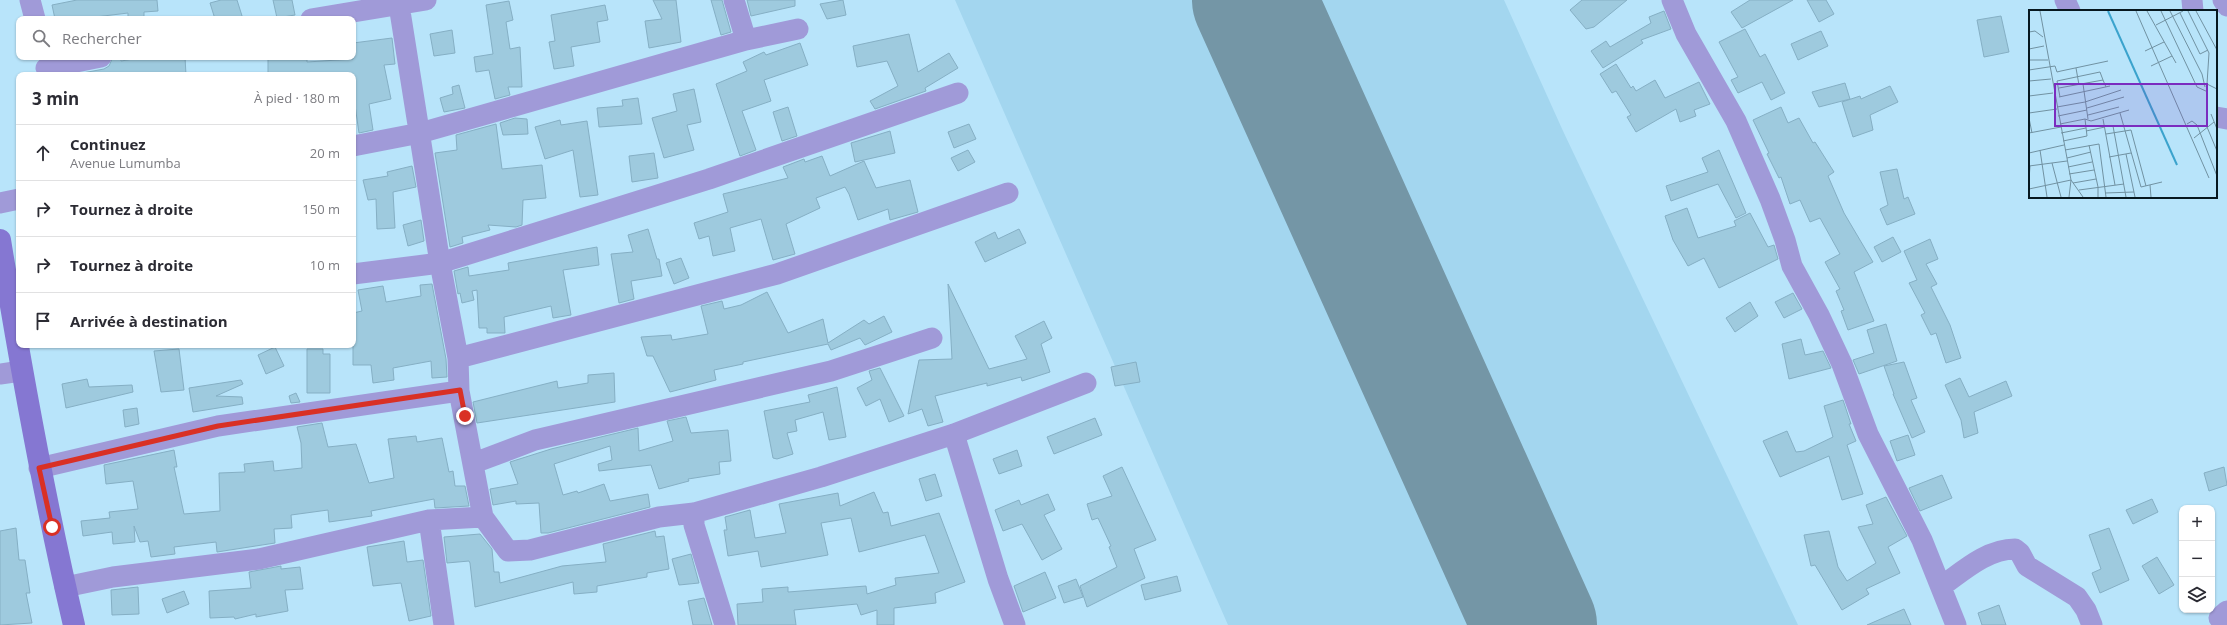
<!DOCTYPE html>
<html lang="fr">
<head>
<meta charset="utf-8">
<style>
  body { margin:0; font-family:"Open Sans",sans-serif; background:#f7f7f7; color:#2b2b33 }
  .controls { position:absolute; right:12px; bottom:12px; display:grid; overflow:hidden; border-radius:8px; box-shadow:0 1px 3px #0004 }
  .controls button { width:36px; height:36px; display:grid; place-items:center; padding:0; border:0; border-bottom:1px solid #e1e1e2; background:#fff; color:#2b2b33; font:20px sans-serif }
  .stop { position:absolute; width:12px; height:12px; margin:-9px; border:3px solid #d93025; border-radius:50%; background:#fff }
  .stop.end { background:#d93025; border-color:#fff; box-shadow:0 1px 4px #0008 }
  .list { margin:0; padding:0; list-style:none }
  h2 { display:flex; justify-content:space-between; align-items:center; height:52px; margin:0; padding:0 16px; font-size:17px }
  h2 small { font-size:13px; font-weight:400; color:#7c7c81 }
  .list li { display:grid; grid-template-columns:26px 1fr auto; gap:12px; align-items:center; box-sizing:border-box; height:56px; padding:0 16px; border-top:1px solid #e1e1e2 }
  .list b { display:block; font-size:15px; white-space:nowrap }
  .list p { margin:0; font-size:13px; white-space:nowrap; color:#7c7c81 }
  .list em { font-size:13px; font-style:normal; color:#7c7c81 }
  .icon { flex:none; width:22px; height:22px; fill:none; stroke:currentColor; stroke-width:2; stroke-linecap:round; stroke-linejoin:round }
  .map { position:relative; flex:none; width:2227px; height:625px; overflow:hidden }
  .search { position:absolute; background:#fff; box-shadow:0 1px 3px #0004; left:16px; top:16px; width:340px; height:44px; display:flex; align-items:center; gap:10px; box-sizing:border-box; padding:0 14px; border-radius:8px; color:#7c7c81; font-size:15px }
  .panel { position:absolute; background:#fff; box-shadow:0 1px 3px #0004; left:16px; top:72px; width:340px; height:276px; border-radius:8px }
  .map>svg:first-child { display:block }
  .built { fill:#a3d6ef }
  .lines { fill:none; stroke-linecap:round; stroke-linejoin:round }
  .runway { stroke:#7496a6; stroke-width:124 }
  .building { fill:#9ecade; stroke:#85afc4 }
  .street { stroke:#a09ad8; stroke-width:21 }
  .secondary { stroke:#8577d2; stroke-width:22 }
  .route { stroke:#d93025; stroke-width:5 }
  .inset-river { fill:none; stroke:#3ba3cd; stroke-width:2 }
  .inset-road { fill:none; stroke:#7192a2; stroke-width:1 }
  .view { fill:#7b2cbf; fill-opacity:0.15; stroke:#7b2cbf; stroke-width:2 }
  .inset-edge { fill:none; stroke:#07181f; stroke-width:2 }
</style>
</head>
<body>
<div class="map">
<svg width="2227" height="625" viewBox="0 0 2227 625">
  <rect width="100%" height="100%" fill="#b8e4fa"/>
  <!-- built -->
  <path class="built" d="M955 0H1504L1563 131 1798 625H1228Z"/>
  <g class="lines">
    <!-- runway -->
    <path class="runway" d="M1254 0 1535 625"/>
  </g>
  <!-- building -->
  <path class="building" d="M77 0H157L158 11 144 12V19H128V13L79 19H55L52 5Z
    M221 0H237L243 19H215L210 3Z
    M273 0H292L295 15 277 18Z
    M653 0H676L681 42 649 48 645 21 662 19Z
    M711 0H722L731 32 721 35Z
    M747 0H795V6L751 16Z
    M843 0 846 15 827 19 820 4Z
    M1582 0H1627L1594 27 1586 29 1570 10Z
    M1750 0H1793L1742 28 1731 12Z
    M1807 0H1826L1834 14 1819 22Z
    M509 1 513 20 506 22 510 49 520 47 522 87H508L510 95 495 99 489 70 476 72 474 57 493 54 486 5Z
    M605 5 608 20 597 22 600 42 571 47 574 66 554 69 549 42 555 41 551 15Z
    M1664 11 1671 29 1641 40 1643 43 1603 68 1591 51 1606 41 1610 47 1651 23 1649 17Z
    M2001 16 2009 52 1984 57 1977 20Z
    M1745 29 1760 57 1765 54 1785 93 1771 100 1762 82 1738 93 1731 80 1738 77 1719 42Z
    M452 30 455 53 434 56 430 34Z
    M1821 31 1828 46 1798 60 1791 44Z
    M909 34 918 72 949 53 958 68 925 88 926 91 875 109 870 101 898 86 887 61 857 67 853 46Z
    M392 38 395 64 384 65 391 99 369 104 373 130 359 133 355 105 353 106V75H268V57H307V62L353 59V43Z
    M800 43 808 65 764 80 771 101 742 111 756 150 740 156 716 84 747 71 743 62 764 52 766 55Z
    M113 57H121V61L146 57H185L186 75H72L104 69 109 66Z
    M1616 64 1631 88 1633 86 1636 91 1655 80 1665 98 1699 82 1710 104 1694 110 1696 116 1680 122 1676 109 1636 132 1627 117 1631 115 1616 91 1612 93 1600 74Z
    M1845 83 1850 99 1819 107 1812 92Z
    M459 85 465 108 444 112 440 98 453 94 452 87Z
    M1890 86 1898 102 1870 115 1873 130 1853 137 1842 102 1860 96 1861 99Z
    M694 89 701 122 687 125 694 150 664 158 652 118 677 111 673 94Z
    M638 98 642 124 599 127 597 108 623 106 622 100Z
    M788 107 797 136 782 141 773 112Z
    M1781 107 1788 123 1799 118 1813 143 1815 142 1834 172 1828 176 1844 213 1873 262 1854 272 1874 321 1848 330 1841 311 1844 310 1836 291 1840 289 1825 262 1840 254 1820 218 1810 222 1800 200 1790 204 1781 177 1779 178 1767 154 1769 153 1753 120Z
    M515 118 527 119 528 134 503 135 500 123Z
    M560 120 561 125 587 121 598 195 580 197 573 150 545 159 535 127Z
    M496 124 502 169 542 165 546 198 523 200 522 225 516 227 488 225 490 230 462 237 463 243 450 247 435 153 457 150 456 135Z
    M969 124 976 139 954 148 948 132Z
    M890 131 895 153 855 162 851 143Z
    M968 150 975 162 958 171 951 158Z
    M1719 150 1746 213 1736 218 1718 184 1671 201 1666 186 1708 172 1702 158Z
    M654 153 658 178 632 182 629 156Z
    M822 156 830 176 864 161 876 188 910 180 918 212 890 220 888 209 858 220 849 194 845 187 816 198 820 208 786 224 795 254 773 260 761 219 730 228 735 251 713 256 709 236 699 239 694 223 728 212 723 194 788 178 783 167 804 159 805 162Z
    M412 166 416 187 393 192 395 228 377 229 376 199 368 200 363 180 388 176 387 172Z
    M1897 169 1904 199 1908 197 1915 214 1887 225 1880 209 1888 205 1880 172Z
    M1687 208 1698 238 1736 226 1734 221 1750 213 1768 247 1774 245 1778 259 1719 288 1704 258 1688 266 1673 240 1665 216Z
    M421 220 424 241 408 246 403 225Z
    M648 229 657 259H659L662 276 631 281 634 299 619 303 611 254 633 252 628 235Z
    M1019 229 1026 243 985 262 975 242 995 232 998 239Z
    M1893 237 1901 252 1882 262 1874 247Z
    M1930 239 1938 259 1926 264 1937 284 1931 287 1950 325 1961 358 1946 363 1936 333 1931 335 1921 315 1925 313 1909 283 1917 280 1904 251Z
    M597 247 599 265 563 270 571 315 553 318 551 306 504 317 505 333H487V328H479L477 290 472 291 474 300 462 303 460 293 458 294 454 271 468 267 469 276 509 270 508 263Z
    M681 258 689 278 674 284 666 263Z
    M432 284 446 359 447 377 432 378 431 361 393 368 394 380 373 383 371 365H353V313L362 311 358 290 383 286 386 302 421 296 420 285Z
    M948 284 989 369 1027 359 1015 336 1044 321 1052 338 1041 344 1050 372 1022 381 1021 377 987 386V383L935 396 943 422 928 426 922 409 908 414 919 360 952 359Z
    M767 292 788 333 823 319 828 343 864 320 869 324 884 316 892 332 865 345 860 338 831 350 828 344 743 362V364L714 370 716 380 670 392 653 356H647L641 337 671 335 672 340 708 334 701 306 722 301 724 309 741 305Z
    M1793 293 1802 309 1784 318 1775 302Z
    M1750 302 1758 316 1735 332 1726 318Z
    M1886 324 1897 361 1859 374 1853 360 1874 353 1867 330Z
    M1801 339 1805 355 1823 351 1831 368 1789 379 1782 344Z
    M275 347 284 366 266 374 258 355Z
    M179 349 184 390 161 392 154 351Z
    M307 349H323V354H330V393H307Z
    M1136 362 1140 382 1115 386 1111 367Z
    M1904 362 1917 398 1911 400 1925 432 1912 438 1893 394H1894L1884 366Z
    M880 368 904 416 889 422 880 399 866 406 857 388 872 380 869 371Z
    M614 373 615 402 477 423 473 402 557 381 558 388 588 383V375Z
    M1960 378 1969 397 2006 381 2012 396 1974 412 1978 433 1964 438 1961 420 1945 385Z
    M87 379 89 387 132 385 133 392 66 408 62 384Z
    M241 380 243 384 216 396 242 397 243 404 193 412 189 388Z
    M837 387 846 437 829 440 823 412 795 420 797 431 787 433 793 454 777 459 773 458 764 411 810 402 808 395Z
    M296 393 300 402 291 403 289 396Z
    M1843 400 1851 424H1849L1856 441 1847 445 1863 494 1842 500 1829 456 1780 477 1763 441 1787 431 1796 452 1804 451 1833 437 1824 406Z
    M137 408 139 424 125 427 123 410Z
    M686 417 691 433 728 430 731 461 719 462 720 474 688 479 689 481 659 489 651 465 599 471 598 464 612 460 610 446 554 464 563 495 577 491 578 493 604 484 610 501 648 494 650 507 548 533H541L539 503 516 504V501L493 505 490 489 518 484 510 462 551 449 638 428 639 451 673 441 667 421Z
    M1095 418 1102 435 1054 454 1047 437Z
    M322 423 328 447 356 444 369 483 394 478 388 439 416 436 417 442 442 438 449 472 453 471 455 486H465L469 506 435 508 434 499 371 511 372 516 329 522 328 510 291 515 292 528 274 529 275 543 217 552 216 542 174 547 175 554 151 557 148 541 140 542 134 526 135 542 113 544 112 532 83 536 81 521 110 518 109 512 138 509 133 481 106 484 104 465 174 450 177 467H174L184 514 220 511 219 473 245 472 244 464 273 461 274 471 302 468 301 443 297 427Z
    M1908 435 1915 455 1897 461 1890 441Z
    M1017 450 1022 466 999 474 993 459Z
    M1122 467 1156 540 1134 549 1145 578 1087 607 1080 586 1117 567 1109 547 1111 546 1098 518 1092 520 1087 504 1112 496 1103 476Z
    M2224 467 2227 485 2209 491 2204 473Z
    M935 474 942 496 926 501 919 479Z
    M1942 475 1952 498 1920 511 1909 488Z
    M874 492 883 513 888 512 891 526 939 513 965 582 935 593 936 603 894 608V625H877V610L861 615 857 604 794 610 796 625H738L737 604 763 602 762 589 788 587V592L866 586 867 594 896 585 895 578 939 573 925 535 859 552 851 518 821 523 828 555 761 567 758 551 728 556 724 530H727L725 517 750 510 755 538 786 533 779 504 838 493 840 506Z
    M1048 494 1055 510 1044 515 1062 549 1042 560 1022 524 1003 531 995 510 1019 500 1021 505Z
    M1886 497 1907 536 1888 547 1900 573 1866 589 1869 594 1842 610 1815 565 1811 566 1804 535 1829 531 1838 567 1847 581 1876 563 1858 527 1873 524 1866 505Z
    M2152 499 2158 512 2133 524 2126 510Z
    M16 528 19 560H25L30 593H26L32 623 0 625V531Z
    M2109 528 2129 580 2100 593 2092 573 2101 569 2089 535Z
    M655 531 656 537 664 536 669 569 647 573V577L597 586V592L574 594 573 582 475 607 470 563 469 561 447 563 444 537 480 534 492 549 494 572H499L500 583 562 566 606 562 603 544Z
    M404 541 407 562 423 560 431 616 409 621 401 583 373 586 367 547Z
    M691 554 699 583 679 585 672 559Z
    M2157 557 2174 585 2159 594 2142 566Z
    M281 566V569L300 567 303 589 285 590 288 611 256 617V614L235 619 234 617 210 618 209 591 251 588 249 572Z
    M1045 572 1056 598 1023 612 1014 586Z
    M1177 576 1181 591 1145 600 1141 585Z
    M1076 579 1083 597 1064 603 1058 586Z
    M138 587 139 614 112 615 111 590Z
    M184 591 189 604 167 613 162 599Z
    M704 598 712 625H693L688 601Z
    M1999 605 2006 625H1982L1978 613Z
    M1904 609 1911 625H1867Z"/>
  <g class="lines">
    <!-- street -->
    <path class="street" d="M30 0 35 19
      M734 0 746 40
      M1672 0 1686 34 1736 121 1770 199 1785 240 1792 266 1819 315 1842 364 1868 434 1922 540 1956 625
      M2065 0 2070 11
      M2192 0 2193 11
      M2223 0 2227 6
      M399 5 440 263 458 358 459 391 483 517
      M311 19 426 0
      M46 68 101 57
      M2216 117 2227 119
      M353 146 420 133 746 40 798 29
      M0 203 19 199
      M353 274 440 263 709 179 958 93
      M458 358 777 274 1008 193
      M0 374 21 371
      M954 434 998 579 1015 625
      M474 463 535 440 831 371 932 338
      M39 468 218 426 459 391
      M694 513V525L725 625
      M429 520 444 625
      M1942 586C1963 571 1987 549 2015 549L2020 553 2027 566 2077 597 2086 610 2092 625
      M65 587 113 577 259 559 429 520 483 517 508 551 530 550 659 517 694 513 821 477 954 434 1086 383
      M2225 625 2219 618 2227 611"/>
    <!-- secondary -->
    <path class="secondary" d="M0 240C21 369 44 498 74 625"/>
  </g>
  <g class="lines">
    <!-- route -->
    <path class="route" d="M52 527 39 468 218 426 460 390 465 416"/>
  </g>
  <!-- overview -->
  <g transform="translate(2029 10)">
    <rect width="188" height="188" fill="#b8e4fa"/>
    <path class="inset-river" d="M79 1 148 155"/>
    <path class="inset-road" d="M11 1 42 170 40 187M107 1 180 168M118 1 147 53M132 1 168 77 179 82M141 1 173 64 176 77M159 1 180 43 178 74 188 79M167 1 188 40M151 3 171 44 179 40M127 15 154 1M0 22 6 21 14 27M0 39 15 36M116 41 135 32M0 50H19M122 56 143 46M47 58 50 75M0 60 26 56 28 62 32 61 79 51M0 71 22 69M54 74 59 109M30 78 74 70 77 77M0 86 24 83M30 87 81 76M31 87 28 71 71 62 74 70M28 97 56 92 92 80M58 98 95 87M0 103 28 99M91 103 112 177 133 172M182 104 188 119M59 105 90 97M29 106 58 100M0 108 3 123M74 109 86 175M31 114 56 109 62 111 100 100M158 114 163 111 168 115 188 166M84 116 97 187M178 117 188 141M57 121 76 117M0 123 32 117M32 123 57 118M77 124 102 120 117 176M165 128 185 112M34 131 58 126 56 109M60 135 69 177V187M11 140 18 187M36 140 70 134 77 187M0 143 35 135M97 144 106 187M80 147 102 143M38 148 62 142M23 153 32 187M0 156 38 151M39 157 63 152M40 164 65 160M0 170 1 156M44 173 67 169M121 175 122 187M0 179 42 170 54 187M50 180 95 174M76 183 105 182"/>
    <path class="view" d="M26 74H178V116H26Z"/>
    <rect width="188" height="188" class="inset-edge"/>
  </g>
</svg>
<div class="controls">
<button>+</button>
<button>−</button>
<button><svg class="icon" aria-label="layers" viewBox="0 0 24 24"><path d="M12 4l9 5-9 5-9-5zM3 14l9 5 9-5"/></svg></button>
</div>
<div class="stop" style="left:52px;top:527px"></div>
<div class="stop end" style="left:465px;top:416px"></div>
<div class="search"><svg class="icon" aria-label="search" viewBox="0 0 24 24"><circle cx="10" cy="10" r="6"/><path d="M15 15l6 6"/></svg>Rechercher</div>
<section class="panel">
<h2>3 min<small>À pied · 180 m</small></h2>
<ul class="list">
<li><svg class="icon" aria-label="ahead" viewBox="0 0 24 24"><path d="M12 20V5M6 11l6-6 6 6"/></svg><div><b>Continuez</b><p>Avenue Lumumba</p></div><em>20 m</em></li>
<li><svg class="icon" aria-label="right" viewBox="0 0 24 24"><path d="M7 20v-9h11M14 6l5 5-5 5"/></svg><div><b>Tournez à droite</b></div><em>150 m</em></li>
<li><svg class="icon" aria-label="right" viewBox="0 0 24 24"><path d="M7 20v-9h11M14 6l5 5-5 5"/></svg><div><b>Tournez à droite</b></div><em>10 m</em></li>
<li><svg class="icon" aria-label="arrive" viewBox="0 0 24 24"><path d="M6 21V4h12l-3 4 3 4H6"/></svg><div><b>Arrivée à destination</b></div></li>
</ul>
</section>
</div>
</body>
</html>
